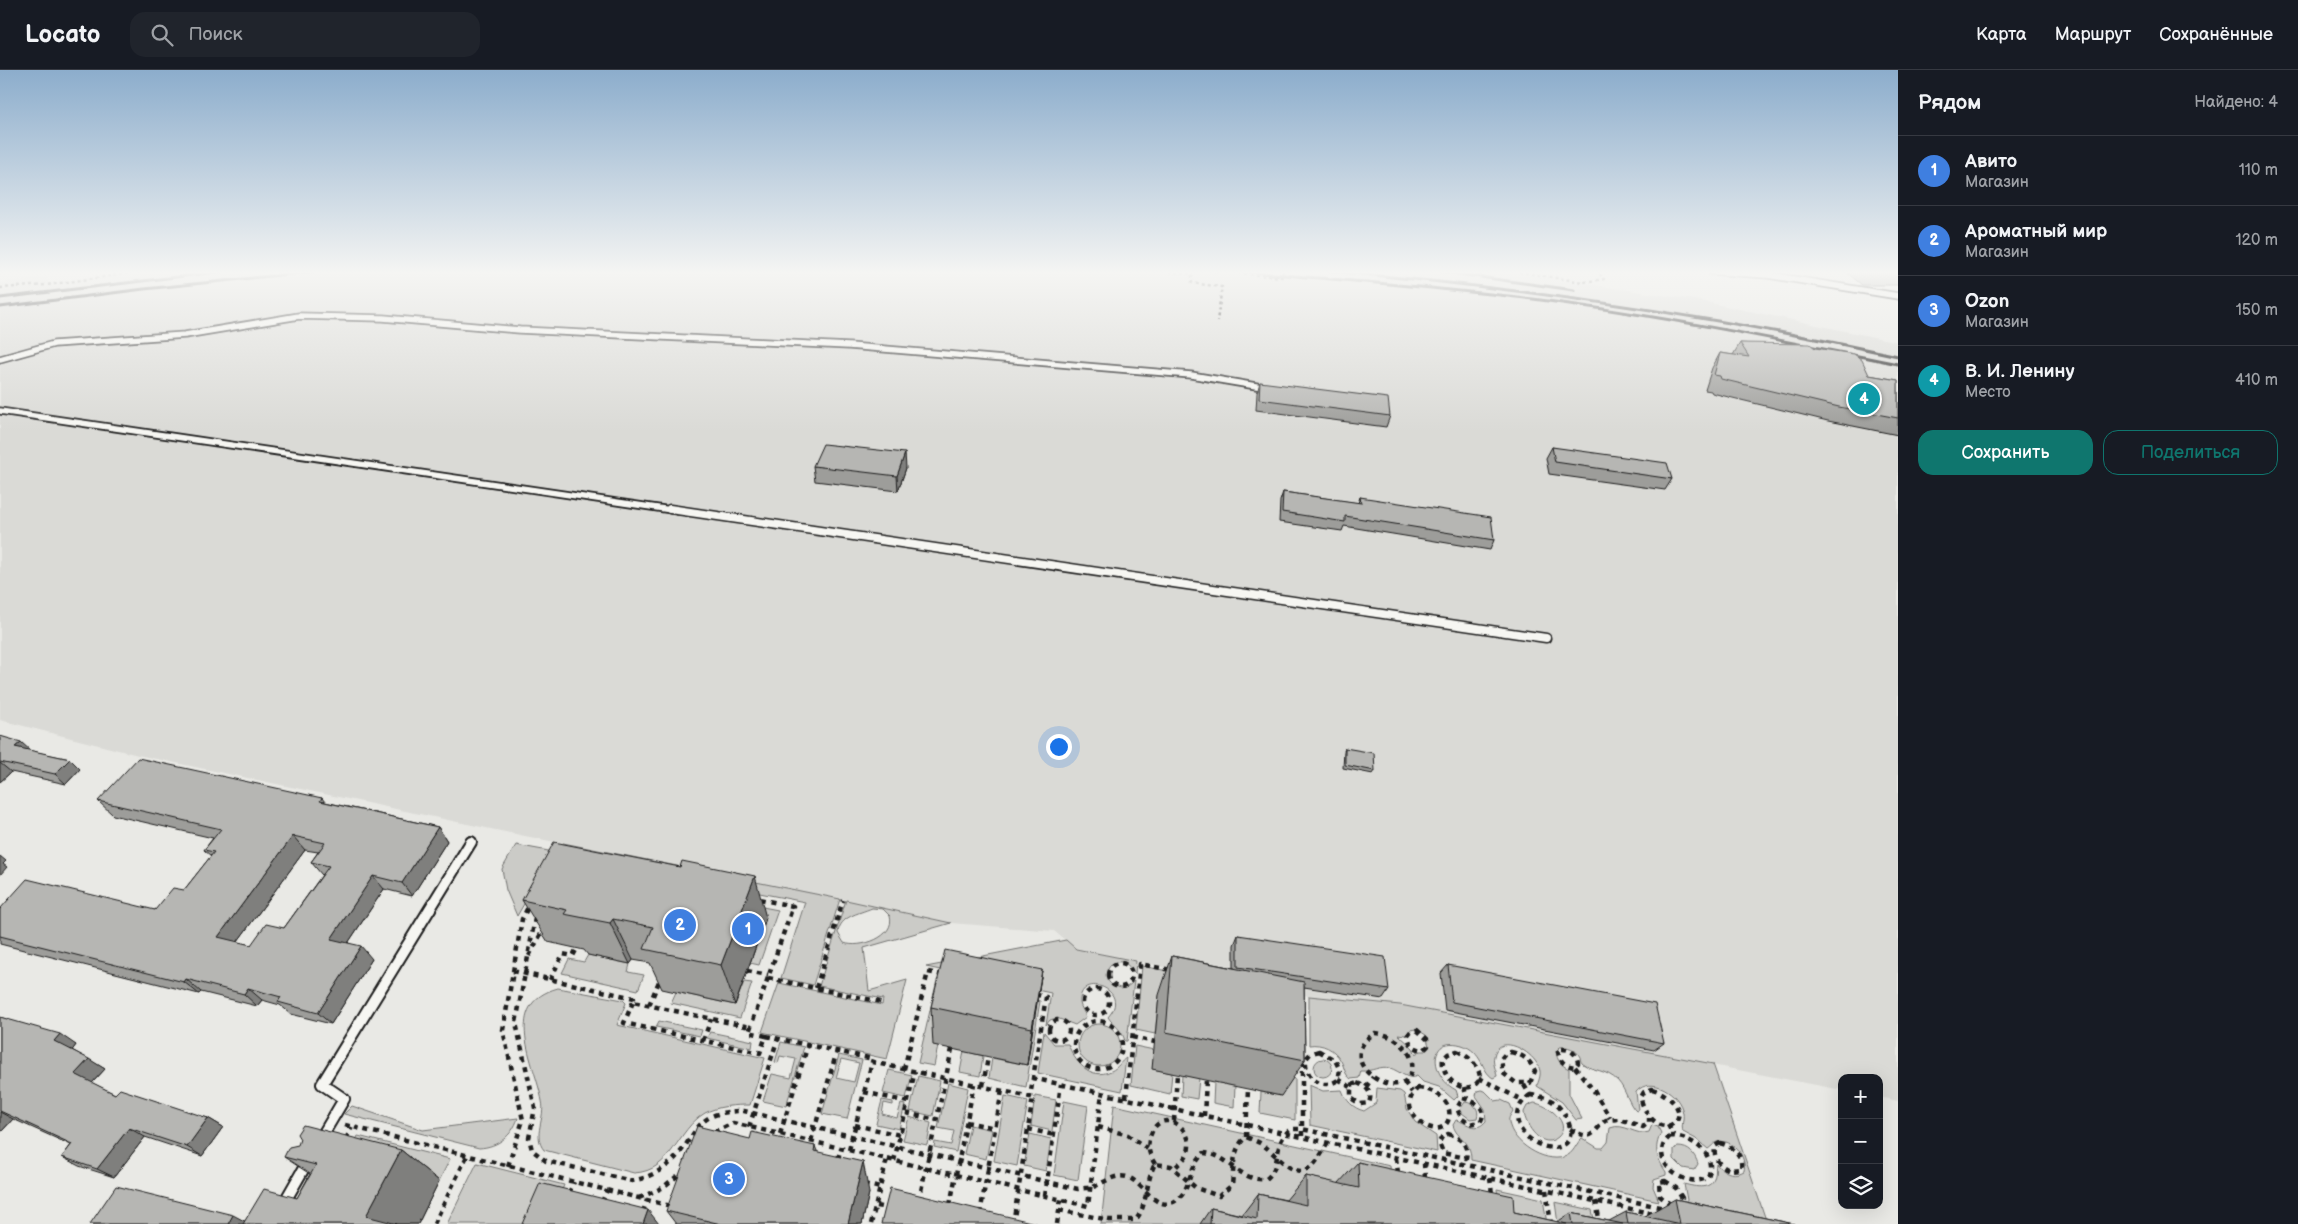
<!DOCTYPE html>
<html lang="ru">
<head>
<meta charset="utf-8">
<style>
  body { margin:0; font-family:"Balsamiq Sans",sans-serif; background:#20242c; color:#f1f3f6 }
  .controls { position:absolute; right:15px; bottom:15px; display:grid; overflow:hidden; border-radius:10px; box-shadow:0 5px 20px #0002 }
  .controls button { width:45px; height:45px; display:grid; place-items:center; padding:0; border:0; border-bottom:1px solid #363941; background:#171b24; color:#f1f3f6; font:25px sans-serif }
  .you { position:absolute; left:1058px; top:676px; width:18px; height:18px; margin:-12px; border:4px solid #fff; border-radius:50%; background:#1a73e8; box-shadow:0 0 0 8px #1a73e833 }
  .badge { display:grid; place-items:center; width:32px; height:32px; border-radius:50%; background:#0f766e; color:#fff; font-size:16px; font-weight:700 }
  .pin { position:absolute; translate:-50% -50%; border:2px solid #fff; box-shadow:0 1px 5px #0006 }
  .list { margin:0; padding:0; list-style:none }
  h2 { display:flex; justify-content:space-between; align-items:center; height:65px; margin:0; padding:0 20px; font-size:21px }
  h2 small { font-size:16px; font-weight:400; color:#9ea1a6 }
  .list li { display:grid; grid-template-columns:32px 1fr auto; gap:15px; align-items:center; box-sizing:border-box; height:70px; padding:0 20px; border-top:1px solid #363941 }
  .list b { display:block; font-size:19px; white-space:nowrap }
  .list p { margin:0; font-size:16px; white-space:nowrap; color:#9ea1a6 }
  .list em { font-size:16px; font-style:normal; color:#9ea1a6 }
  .actions { display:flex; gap:10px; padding:15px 20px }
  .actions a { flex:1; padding:11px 0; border:1px solid #0f766e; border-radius:15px; text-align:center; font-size:18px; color:#0f766e }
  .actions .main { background:#0f766e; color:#fff }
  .icon { flex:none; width:28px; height:28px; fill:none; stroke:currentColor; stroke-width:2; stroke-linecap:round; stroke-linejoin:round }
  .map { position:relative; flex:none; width:1898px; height:1154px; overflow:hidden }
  header { display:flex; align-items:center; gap:30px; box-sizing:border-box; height:70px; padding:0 25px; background:#171b24; border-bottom:1px solid #363941 }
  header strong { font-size:24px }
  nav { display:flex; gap:28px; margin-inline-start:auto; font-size:18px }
  .search { width:350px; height:45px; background:#20242c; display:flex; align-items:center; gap:12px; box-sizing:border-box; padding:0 18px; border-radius:15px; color:#9ea1a6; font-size:19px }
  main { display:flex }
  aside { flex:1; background:#171b24 }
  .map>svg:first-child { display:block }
  .built { fill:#dadad6 }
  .green { fill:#cbcbc7; stroke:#747472; fill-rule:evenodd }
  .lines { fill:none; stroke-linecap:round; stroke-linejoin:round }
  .lane-far2-casing { stroke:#1c1c1c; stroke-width:9 }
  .lane-far1-casing { stroke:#1c1c1c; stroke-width:11 }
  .lane-casing { stroke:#1c1c1c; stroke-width:14 }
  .path-far1 { stroke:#1c1c1c; stroke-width:2.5; stroke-dasharray:3 3; stroke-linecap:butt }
  .path { stroke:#1c1c1c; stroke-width:4.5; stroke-dasharray:5 5; stroke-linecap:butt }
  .lane-far2 { stroke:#f6f6f2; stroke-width:5.5 }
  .lane-far1 { stroke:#f6f6f2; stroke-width:8 }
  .lane { stroke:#f6f6f2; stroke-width:10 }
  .rail { stroke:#1c1c1c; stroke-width:3 }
  .wall { fill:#9d9d9a; stroke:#1c1c1c; fill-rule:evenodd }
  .shaded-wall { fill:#7f7f7d; stroke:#1c1c1c }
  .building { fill:#b6b6b3; stroke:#1c1c1c; fill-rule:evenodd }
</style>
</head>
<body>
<header>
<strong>Locato</strong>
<div class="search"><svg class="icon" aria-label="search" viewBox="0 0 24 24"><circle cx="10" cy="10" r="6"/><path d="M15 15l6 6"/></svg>Поиск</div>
<nav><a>Карта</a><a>Маршрут</a><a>Сохранённые</a></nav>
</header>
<main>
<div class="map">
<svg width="1898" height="1154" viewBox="0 0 1898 1154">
  <rect width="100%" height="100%" fill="#e9e9e5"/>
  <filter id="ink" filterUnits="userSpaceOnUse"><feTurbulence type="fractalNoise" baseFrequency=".02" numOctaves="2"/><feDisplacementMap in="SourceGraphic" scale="10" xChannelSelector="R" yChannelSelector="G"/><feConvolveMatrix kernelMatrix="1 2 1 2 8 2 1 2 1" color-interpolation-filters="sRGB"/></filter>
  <g filter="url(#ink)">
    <!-- built -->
    <path class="built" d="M118 201H1502L1701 231 1898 272V1031L1879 1027V1008H1842V1020L1400 935 1309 926 1076 879 1054 861 951 853 870 835 520 765 138 685 0 650V213L48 206 47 214Z"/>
    <!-- green -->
    <path class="green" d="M563 773 840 829 813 915 781 908 805 832 558 783Z
      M516 775 554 782 517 846 506 820 502 799Z
      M701 825 778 840 759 895 750 893 766 848Z
      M846 830 951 853 864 878 869 921 907 910 887 989 762 962 779 913 882 935 883 929 819 916ZM872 838 883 839 890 846C896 867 860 879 844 873L838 863C840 846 858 844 872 838Z
      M1066 870 1076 879 1136 891 1135 904C1116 873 1093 910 1117 917 1124 920 1129 916 1134 911L1127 971H1125C1122 959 1113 955 1108 947 1132 921 1083 901 1080 929 1079 936 1084 941 1086 947L1075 955 1057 948 1050 950 1046 955 1051 923 926 897Z
      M588 885 630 894 628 902 644 905 638 920 562 903 569 889 584 892Z
      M1142 896 1178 903 1159 926 1155 964 1136 960Z
      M937 910 966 916 938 976 934 996 918 993Z
      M744 912 752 913 740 948 671 933 676 922 735 935Z
      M558 918 623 930 626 933 617 955 765 988 750 1035C735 1035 718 1036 705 1043 676 1060 673 1101 634 1103L544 1080C532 1065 546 1048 542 1031 535 993 500 934 558 918Z
      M1309 926 1400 935 1713 994 1767 1153 1686 1136 1687 1130 1684 1114C1695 1117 1713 1121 1715 1105 1716 1101 1715 1097 1716 1094 1724 1102 1733 1107 1744 1101 1747 1087 1733 1068 1717 1072 1713 1073 1712 1077 1708 1079L1696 1069 1683 1062C1681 1055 1684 1050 1683 1043 1680 1023 1651 1005 1636 1022L1638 1040 1636 1041C1629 1035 1626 1020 1618 1011 1606 999 1592 1001 1583 994 1580 991 1581 990 1580 987 1576 979 1568 976 1560 977L1556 981C1557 991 1561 995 1569 999V1024L1582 1049 1576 1050 1562 1032 1537 1016C1538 1012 1541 1006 1540 1001 1537 983 1499 961 1494 986 1492 993 1496 999 1497 1006L1493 1008C1481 1001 1483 982 1462 975 1427 965 1430 1007 1456 1020L1458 1026 1454 1030 1439 1017 1423 1012 1417 1006C1408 1011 1400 1001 1390 998 1381 995 1371 1002 1361 1001L1359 1008 1351 1009C1344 1004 1345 998 1341 991 1335 979 1322 973 1309 975ZM1416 959 1426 965 1429 976 1425 981H1418L1416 985 1413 978 1398 964 1405 965 1410 960Z
      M1023 928 1040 931 1026 1017 989 1008 992 988 1027 995Z
      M659 951 702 960 700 966 656 957Z
      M1078 975a21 21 0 1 1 42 0a21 21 0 1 1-42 0Z
      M710 962 753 971 752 978 707 968Z
      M1044 962 1054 974H1068C1074 991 1090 1011 1111 1001 1118 998 1121 991 1126 988L1122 1021 1038 1003Z
      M781 972 804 977 786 1036 763 1031 772 1004 791 1008 796 989 780 986 778 993 775 992Z
      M1135 976 1154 980 1153 999 1172 1003 1170 1024 1131 1015Z
      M964 981 983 986 980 1006 960 1002Z
      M839 985 862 990 847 1049 822 1044ZM841 989 859 993 854 1012 836 1008Z
      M1314 998a9 9 0 1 1 18 0a9 9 0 1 1-18 0Z
      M889 1000 912 1005 906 1028 883 1023Z
      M1182 1005 1199 1008 1197 1029 1181 1026Z
      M918 1006 940 1011 933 1046 910 1041Z
      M1282 1006 1295 1009V1050L1260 1043 1261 1022 1281 1026Z
      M1214 1012 1235 1016 1234 1037 1213 1033Z
      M948 1013 968 1018 956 1082 934 1077 935 1072 951 1075 954 1061 938 1058Z
      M1309 1015 1323 1021 1342 1020C1346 1031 1353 1038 1364 1041L1376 1033 1377 1018 1400 1021 1404 1024 1407 1039 1415 1052 1436 1066 1437 1082 1310 1055Z
      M1481 1020 1485 1021 1495 1031 1501 1030 1510 1034 1513 1041C1511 1045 1508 1047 1509 1052 1512 1073 1544 1093 1564 1087 1574 1084 1576 1073 1582 1068L1598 1078H1603L1608 1072 1610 1058C1625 1052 1636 1067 1649 1062L1652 1055 1658 1057 1661 1063C1653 1079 1657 1088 1666 1102V1105L1654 1109 1653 1117 1659 1131 1471 1090C1471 1068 1457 1070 1453 1055L1456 1050C1468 1053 1476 1063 1486 1051L1485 1039 1476 1026 1477 1021Z
      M1005 1026 1028 1031 1017 1096 994 1091Z
      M1035 1026 1056 1030 1052 1061 1031 1056Z
      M882 1030 893 1032V1035L884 1033 882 1044 897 1048 901 1034 905 1035 899 1059 876 1054Z
      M1064 1031 1088 1036 1078 1110 1054 1105Z
      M1465 1032C1474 1033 1480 1039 1477 1048L1470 1049 1462 1043 1461 1038Z
      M1534 1033C1547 1034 1573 1053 1558 1067 1542 1081 1525 1055 1524 1042L1527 1036Z
      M1114 1035 1390 1096 1393 1137 1243 1154H1101Z
      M352 1036 423 1060 518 1048C512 1066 498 1077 479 1078L344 1044Z
      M909 1047 931 1053 927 1075 903 1070Z
      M970 1055 992 1060 986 1089 964 1084Z
      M1030 1064 1051 1069 1046 1101 1024 1096Z
      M358 1066 450 1089 439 1111 347 1087Z
      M1678 1077C1689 1077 1695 1084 1698 1094L1694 1100 1683 1098 1674 1089V1079Z
      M477 1093 564 1115 548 1154H447Z
      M1497 1119 1543 1129 1547 1154H1501Z
      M1555 1132 1592 1140 1595 1154H1558Z"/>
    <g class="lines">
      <defs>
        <path id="lane-far2" d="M1710 201 1768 205 1898 226
          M0 289 54 274 185 265 299 246 383 248 520 260 849 276 1191 305 1268 318
          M0 341 678 441"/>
        <path id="lane-far1" d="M670 439 1546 568"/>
        <path id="lane" d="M321 1068 344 1029 322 1014 471 772
          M284 1133 308 1091"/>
      </defs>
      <!-- lane-far2 casing -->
      <use href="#lane-far2" class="lane-far2-casing"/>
      <!-- lane-far1 casing -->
      <use href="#lane-far1" class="lane-far1-casing"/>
      <!-- lane casing -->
      <use href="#lane" class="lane-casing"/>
      <!-- path-far1 -->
      <path class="path-far1" d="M1157 201 1192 204V213L1222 217 1217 251
        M1214 201 1283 207V201
        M1513 201 1583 212 1604 209 1597 201
        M1533 201H1542
        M0 218 46 215 145 201"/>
      <!-- path -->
      <path class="path" d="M535 848 516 953 535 1038 529 1068 532 1080 546 1091 632 1111C657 1106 674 1093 687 1073 694 1063 699 1053 710 1047 720 1042 733 1041 744 1041L1078 1119C1083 1118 1088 1118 1093 1117 1106 1112 1116 1102 1130 1108 1145 1116 1158 1145 1178 1129 1192 1117 1187 1098 1204 1083 1229 1084 1239 1112 1266 1109 1283 1096 1271 1074 1291 1059H1302L1664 1138
        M529 886 543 860
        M1108 905a12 12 0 1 1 24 0a12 12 0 1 1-24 0Z
        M513 901 634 928 633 932 750 957
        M747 901 768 905
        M768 908 881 932
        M550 910 563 884 573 886 577 878
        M816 918 843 830
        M1083 932a13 13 0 1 1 26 0a13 13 0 1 1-26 0Z
        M633 932 624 953 760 983 766 966 749 962 793 836 759 829
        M649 935 660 909
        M1049 960a10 10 0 1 1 20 0a10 10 0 1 1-20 0Z
        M1074 975a24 24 0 1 1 48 0a24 24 0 1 1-48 0Z
        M1417 960 1427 969 1428 976 1424 980C1414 979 1409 975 1408 965L1411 961Z
        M1375 963C1394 964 1418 982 1411 1003 1400 1035 1329 992 1375 963Z
        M766 966 873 989 872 992
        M1132 967 1155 972
        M703 971 711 949
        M1562 979C1571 979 1577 984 1578 993L1575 997C1565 996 1560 992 1558 982Z
        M1319 981 1335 990 1340 1000 1338 1010C1322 1021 1304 1008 1306 989L1310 984Z
        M1457 981C1469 986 1480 996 1480 1009 1467 1030 1440 1008 1443 989L1448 984Z
        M1511 982C1523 985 1530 990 1535 1001L1530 1013H1516L1503 1003 1501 989 1505 984Z
        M1302 991V1067
        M1575 997 1594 1021 1610 1048
        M904 999 928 902 942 905
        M1032 1008 1654 1144
        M1479 1008 1520 1029
        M1338 1009 1351 1017
        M1404 1012 1412 1022
        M1357 1013C1367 1017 1373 1022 1369 1033L1360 1034 1351 1028V1015Z
        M1524 1015 1530 1025
        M983 1016 988 987
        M1366 1017 1373 1007
        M1464 1017 1467 1028
        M1418 1018C1465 1023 1453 1074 1423 1054 1418 1051 1414 1047 1412 1042 1407 1032 1411 1025 1418 1018Z
        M1652 1019C1663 1021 1688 1039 1675 1052 1661 1066 1641 1040 1641 1027L1644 1022Z
        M864 1022 908 1032
        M1530 1025C1538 1026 1545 1027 1552 1031 1563 1038 1576 1059 1568 1071 1551 1094 1491 1054 1530 1025Z
        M1126 1028 1140 894 1171 900
        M1463 1028C1475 1031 1489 1039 1480 1052L1470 1054 1461 1048 1457 1038Z
        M906 1043 936 1050
        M1204 1046 1206 1010
        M1174 1051 1177 1004
        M966 1052 995 1058
        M345 1055 671 1136
        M855 1055 900 1065
        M1668 1055 1674 1066
        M749 1057 778 968
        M1098 1057 1128 1065 1149 1080
        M1028 1059 1054 1065
        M1570 1059C1594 1072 1590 1064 1606 1050L1620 1049 1643 1057 1649 1052V1048
        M714 1062 733 1053 1088 1136 1102 1023
        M780 1064 808 975
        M1448 1064C1460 1068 1469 1074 1466 1088L1443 1083 1439 1072 1442 1067Z
        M1670 1066C1690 1066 1718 1083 1708 1107 1690 1119 1656 1099 1663 1076 1664 1072 1668 1069 1670 1066Z
        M1246 1067 1248 1019
        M346 1069 352 1057
        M811 1071 837 981
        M1720 1073C1733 1077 1743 1084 1741 1099L1730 1100C1719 1096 1713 1088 1715 1076Z
        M849 1080 872 992 1030 1027 1046 927 1034 924
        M1396 1088 1398 1103
        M838 1089 841 1078
        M894 1091 915 1001
        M1424 1093 1425 1109
        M1155 1094C1149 1085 1146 1075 1151 1064 1162 1034 1200 1062 1186 1086 1183 1091 1178 1094 1175 1098
        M508 1096 523 1050 503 960 522 849 528 837
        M1490 1108 1492 1124
        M1665 1111 1676 1118 1682 1128 1680 1134H1670L1660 1126 1659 1112Z
        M864 1114 880 1118
        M1546 1120 1551 1154
        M569 1123 574 1112
        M1045 1126 1061 1014
        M639 1128 662 1118 681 1103
        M919 1130 952 979
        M1596 1131 1600 1154
        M602 1132 607 1120
        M950 1135 974 1014
        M876 1136 887 1138
        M1059 1140 1109 1150H1135C1147 1140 1146 1109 1155 1094L1171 1096 1196 1118 1219 1126 1232 1115C1234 1098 1232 1079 1246 1067 1251 1069 1256 1071 1260 1073 1273 1080 1290 1106 1306 1100 1316 1096 1322 1082 1328 1073
        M643 1142 647 1130
        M980 1144 1002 1020
        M434 1154 467 1086
        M871 1154 887 1089
        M1013 1154 1033 1027H1030
        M1057 1154 1061 1129"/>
      <!-- lane-far2 -->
      <use href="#lane-far2" class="lane-far2"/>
      <!-- lane-far1 -->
      <use href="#lane-far1" class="lane-far1"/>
      <!-- lane -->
      <use href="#lane" class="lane"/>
      <!-- rail -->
      <path class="rail" d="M1240 201C1338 210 1436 217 1533 229 1656 245 1777 269 1898 294
        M1330 201C1521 218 1710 245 1898 286
        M1437 201 1574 220
        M0 228 226 201
        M0 237 144 219 320 201"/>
    </g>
    <!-- wall -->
    <path class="wall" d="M1845 201H1898V215H1862Z
      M1740 273 1815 278 1869 305 1898 310V365L1828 351 1712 323 1711 321 1705 320 1712 298 1720 283 1733 285Z
      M1260 312 1390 346 1386 357 1256 340 1257 323Z
      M1552 377 1672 409 1665 420 1549 404 1546 388Z
      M813 396 906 398 898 421 815 411Z
      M1283 422 1358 433 1360 427 1494 470 1490 480 1344 456 1342 461 1279 452 1280 431Z
      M0 666 31 681 70 689 80 699 66 714 11 702 0 712Z
      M1345 678 1375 701 1373 704 1343 698 1344 681Z
      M322 728 325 732 438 757 447 771 412 826 384 819 348 873 372 889 331 954 291 944 280 935 262 930 257 936 201 922 199 924 0 874V839L155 840 184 820 211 786 204 780 213 768 113 745 98 731ZM305 780 318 782 311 792 322 805 284 858 251 875 237 872Z
      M522 830 766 848 735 935 662 919 650 893 633 890 630 894 588 885 584 880 548 872Z
      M1238 865 1389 920 1383 929 1304 917 1305 990 1281 1026 1152 999 1159 925 1172 886 1234 898V875Z
      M1448 895 1664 973 1654 980 1445 940 1441 903Z
      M1042 900 1027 995 933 975 931 937Z
      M0 947 76 975 72 980 105 999 92 1013 115 1024 208 1048 223 1057 202 1086 145 1067 114 1107 79 1096 62 1087 71 1075 13 1049 1 1062H0Z
      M750 1069 815 1076 817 1081 869 1123 862 1154H676L666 1141Z
      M401 1080 439 1111 418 1154H90L245 1151 297 1128 310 1104 284 1087Z
      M1358 1092 1514 1142 1557 1152 1571 1143 1609 1151 1626 1142 1645 1146 1675 1129 1794 1154H1200L1211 1138 1242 1145 1258 1124 1286 1130 1306 1106 1338 1114Z"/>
    <!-- shaded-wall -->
    <path class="shaded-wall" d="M905 383 906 398 898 421 897 406Z
      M21 672 32 682 15 677Z
      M70 689 80 699 66 714 55 704Z
      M0 693 11 702 0 712Z
      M438 757 447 771 412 826 402 813Z
      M293 766 305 780 232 879 218 867Z
      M0 786 6 791 3 794 7 797 0 805Z
      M373 806 384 819 342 882 331 869Z
      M755 806 766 848 735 935 721 895Z
      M613 849 633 890 630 894 610 853Z
      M361 876 372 889 331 954 318 943Z
      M1042 900 1036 939 1027 995 1032 958Z
      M186 909 201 922 199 924 184 912Z
      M248 918 262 930 257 936 244 924Z
      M60 964 76 975 71 982 54 971Z
      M89 989 105 999 91 1014 75 1004Z
      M0 1042 13 1049 1 1062H0Z
      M208 1048 223 1057 202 1086 187 1077Z
      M129 1058 145 1067 114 1107 97 1099Z
      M401 1080 439 1111 418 1154H378L366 1146Z
      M863 1092 869 1123 862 1154H848Z
      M648 1140 659 1154H643Z
      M233 1145 250 1154H228Z"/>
    <!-- building -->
    <path class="building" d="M1740 273 1810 274 1815 278 1854 284 1862 290 1869 305 1898 310V348L1839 337 1721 309 1720 306 1714 305 1720 283 1749 287Z
      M1260 312 1388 328 1390 346 1259 329Z
      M823 374 905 383 897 406 813 396Z
      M1552 377 1667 393 1672 409 1555 392Z
      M1283 422 1361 433 1360 427 1491 447 1494 470 1345 446V452L1282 442Z
      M0 666 21 672 15 677 70 689 55 704 0 692Z
      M1345 678 1374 683 1375 701 1345 695Z
      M138 688 322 728 320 731 438 757 402 813 373 806 331 869 361 876 318 943 278 932 281 927 248 918 244 924 186 909 184 912 0 866V839L27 809 155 840 173 818 184 820 214 782 204 780 221 759 98 731ZM293 766 325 773 311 792 329 796 284 858 266 854 251 875 218 867Z
      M554 772 680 797 682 791 755 806 721 895 644 879 653 857 613 849 610 853 564 844 567 840 522 830Z
      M1238 865 1385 887 1389 920 1238 897Z
      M945 880 1042 900 1032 958 931 937Z
      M1172 886 1304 912 1305 990 1166 962Z
      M1448 895 1655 934 1664 973 1452 932Z
      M0 947 60 964 54 971 89 989 75 1004 115 1024 120 1019 208 1048 187 1077 129 1058 97 1099 62 1087 72 1074 0 1041Z
      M303 1055 401 1080 366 1146 397 1154H243L264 1119 297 1128 316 1095 284 1087 289 1077 298 1075 300 1069 297 1064Z
      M697 1056 750 1069 752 1062 815 1076 814 1081 863 1092 848 1154H721L666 1141Z
      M1358 1092 1513 1126 1514 1142 1567 1154H1210L1211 1138 1257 1149 1258 1124 1306 1135V1106L1359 1118Z
      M540 1113 648 1140 643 1154H522Z
      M116 1116 233 1145 228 1154H90Z
      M890 1118 1039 1154H881Z
      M1675 1129 1794 1154H1628L1626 1142 1680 1154Z
      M1571 1143 1623 1154H1573Z"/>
  </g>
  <!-- sky -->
  <linearGradient id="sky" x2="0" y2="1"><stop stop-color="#8cadcc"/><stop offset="0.56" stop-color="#f5f5f3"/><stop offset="1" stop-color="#f5f5f3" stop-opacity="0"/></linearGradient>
  <rect width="1898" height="362" fill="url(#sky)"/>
</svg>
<div class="controls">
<button>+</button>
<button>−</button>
<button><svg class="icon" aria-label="layers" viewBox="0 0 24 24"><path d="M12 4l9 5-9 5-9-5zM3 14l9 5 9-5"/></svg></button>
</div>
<div class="you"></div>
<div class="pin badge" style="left:748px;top:859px;background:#3f7fe0">1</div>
<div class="pin badge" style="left:680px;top:855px;background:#3f7fe0">2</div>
<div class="pin badge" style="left:729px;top:1109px;background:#3f7fe0">3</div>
<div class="pin badge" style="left:1864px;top:329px;background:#0f9aa8">4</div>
</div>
<aside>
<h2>Рядом<small>Найдено: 4</small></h2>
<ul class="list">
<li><span class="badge" style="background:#3f7fe0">1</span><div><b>Авито</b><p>Магазин</p></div><em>110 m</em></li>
<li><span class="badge" style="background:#3f7fe0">2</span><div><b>Ароматный мир</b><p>Магазин</p></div><em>120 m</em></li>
<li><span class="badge" style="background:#3f7fe0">3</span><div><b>Ozon</b><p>Магазин</p></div><em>150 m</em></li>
<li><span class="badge" style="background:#0f9aa8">4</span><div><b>В. И. Ленину</b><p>Место</p></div><em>410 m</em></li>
</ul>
<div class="actions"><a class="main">Сохранить</a><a>Поделиться</a></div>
</aside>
</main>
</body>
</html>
